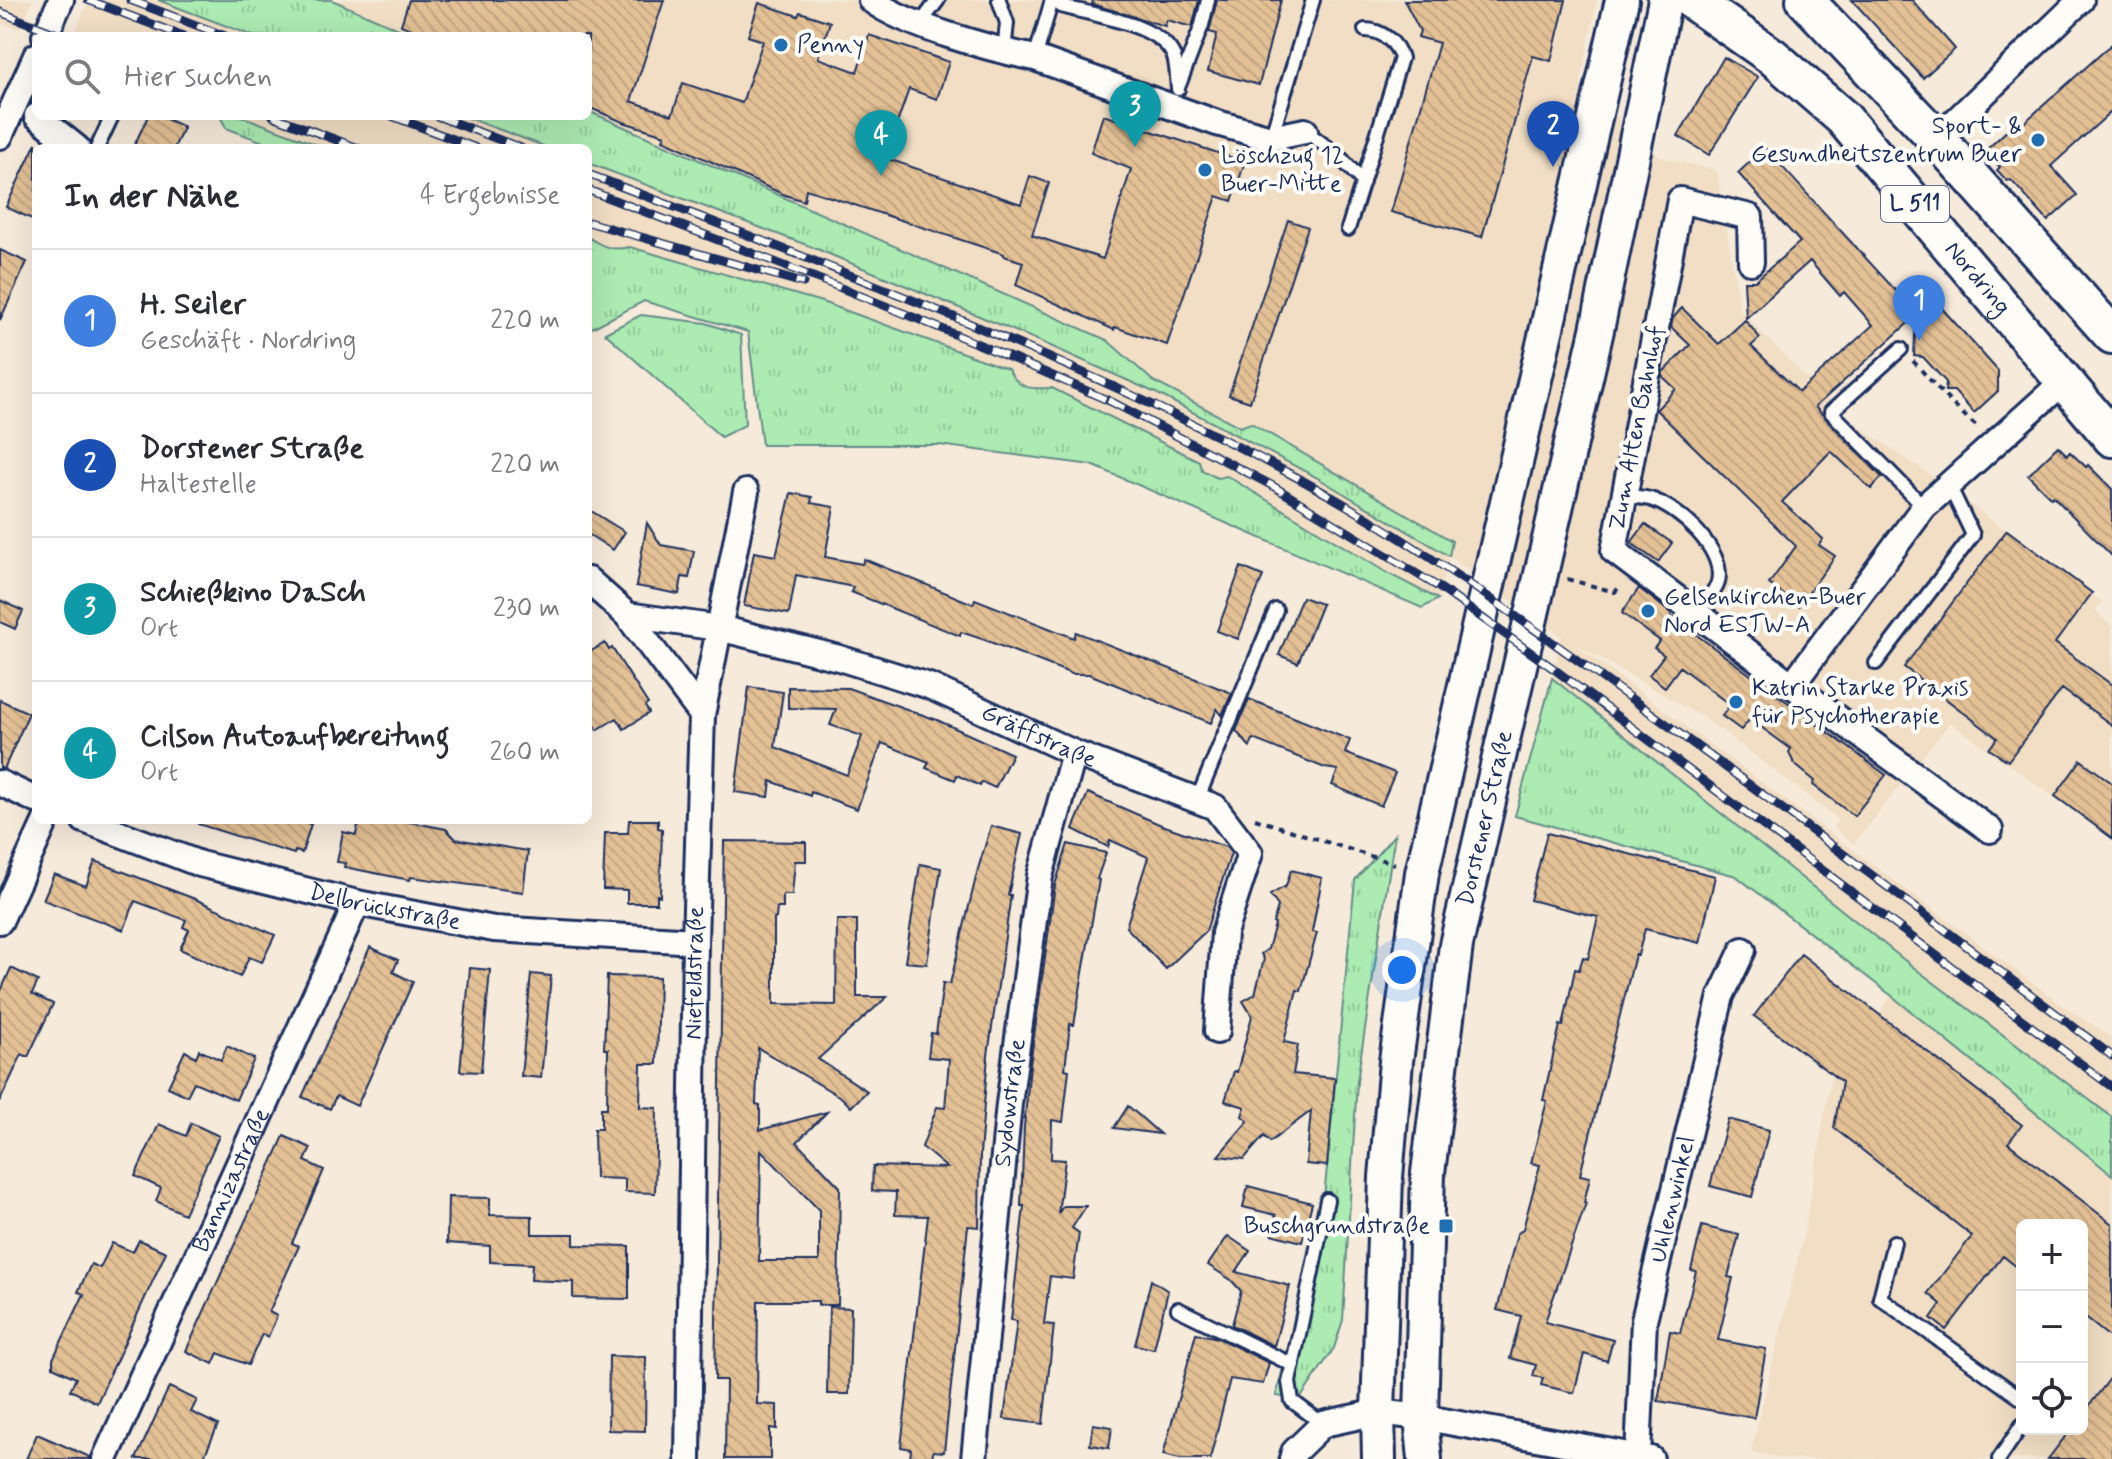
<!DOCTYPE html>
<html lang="de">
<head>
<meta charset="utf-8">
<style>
  body { margin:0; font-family:Mynerve,sans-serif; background:#f2f2f3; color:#2b2b33 }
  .controls { position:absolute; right:24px; bottom:24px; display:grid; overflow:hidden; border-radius:12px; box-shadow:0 8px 32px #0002 }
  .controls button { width:72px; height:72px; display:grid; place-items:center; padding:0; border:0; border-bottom:2px solid #e1e1e2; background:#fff; color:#2b2b33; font:40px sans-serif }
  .you { position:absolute; left:1402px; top:970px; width:28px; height:28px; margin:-20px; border:6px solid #fff; border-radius:50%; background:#1a73e8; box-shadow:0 0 0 12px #1a73e833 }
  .badge { display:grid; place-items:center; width:52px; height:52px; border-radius:50%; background:#0b8043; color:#fff; font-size:26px; font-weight:700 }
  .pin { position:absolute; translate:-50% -66px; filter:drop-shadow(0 2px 4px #0008) }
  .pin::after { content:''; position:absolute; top:42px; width:28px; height:24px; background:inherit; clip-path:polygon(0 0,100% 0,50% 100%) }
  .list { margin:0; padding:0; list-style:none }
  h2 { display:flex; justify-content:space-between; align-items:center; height:104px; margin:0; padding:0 32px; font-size:34px }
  h2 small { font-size:26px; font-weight:400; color:#7c7c81 }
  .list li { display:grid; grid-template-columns:52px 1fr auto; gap:24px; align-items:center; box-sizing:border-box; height:144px; padding:0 32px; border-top:2px solid #e1e1e2 }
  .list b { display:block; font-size:30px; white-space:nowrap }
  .list p { margin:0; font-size:26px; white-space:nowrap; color:#7c7c81 }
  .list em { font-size:26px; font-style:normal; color:#7c7c81 }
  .icon { flex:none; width:44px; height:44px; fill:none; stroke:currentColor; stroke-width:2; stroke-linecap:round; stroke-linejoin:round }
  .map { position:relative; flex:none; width:2112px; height:1459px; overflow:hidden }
  .search { position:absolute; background:#fff; box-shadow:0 8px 32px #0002; left:32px; top:32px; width:560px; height:88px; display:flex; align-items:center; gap:20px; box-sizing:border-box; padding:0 28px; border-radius:12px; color:#7c7c81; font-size:30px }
  .panel { position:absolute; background:#fff; box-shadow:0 8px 32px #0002; left:32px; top:144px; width:560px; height:680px; border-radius:12px }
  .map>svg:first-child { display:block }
  .built { fill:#f1dec5; fill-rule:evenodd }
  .grass { fill:url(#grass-tufts); stroke:#648d88; stroke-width:2 }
  .building { fill:url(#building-back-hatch); stroke:#1b2f5e; stroke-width:2; fill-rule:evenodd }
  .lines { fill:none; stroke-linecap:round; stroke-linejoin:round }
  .service-casing { stroke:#1b2f5e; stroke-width:18 }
  .minor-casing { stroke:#1b2f5e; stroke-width:30 }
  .secondary-casing { stroke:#1b2f5e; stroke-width:38 }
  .primary-casing { stroke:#1b2f5e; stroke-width:42 }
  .path { stroke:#1b2f5e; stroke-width:4; stroke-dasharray:6 6; stroke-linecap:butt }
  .service { stroke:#fdfcf7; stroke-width:12 }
  .minor { stroke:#fdfcf7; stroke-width:24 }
  .secondary { stroke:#fdfcf7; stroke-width:32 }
  .primary { stroke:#fdfcf7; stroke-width:36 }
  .rail-casing { stroke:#1b2f5e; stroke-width:9 }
  .rail { stroke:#fdfcf7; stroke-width:6; stroke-dasharray:18; stroke-linecap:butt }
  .poi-dot { fill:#1f6fb2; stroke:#fdfcf7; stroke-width:3 }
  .labels { text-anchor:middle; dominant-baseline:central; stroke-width:8; stroke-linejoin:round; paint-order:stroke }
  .shield { fill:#fdfcf7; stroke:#5f6c8c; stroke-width:2 }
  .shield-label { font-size:22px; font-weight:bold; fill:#1b2f5e }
  .poi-label { font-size:24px; fill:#1b2f5e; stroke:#fdfcf7; text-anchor:start }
  .street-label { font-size:24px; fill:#1b2f5e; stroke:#fdfcf7 }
</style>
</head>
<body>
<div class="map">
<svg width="2112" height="1459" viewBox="0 0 2112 1459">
  <defs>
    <pattern id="grass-tufts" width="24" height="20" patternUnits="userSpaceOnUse" patternTransform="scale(2)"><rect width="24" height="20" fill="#acebb2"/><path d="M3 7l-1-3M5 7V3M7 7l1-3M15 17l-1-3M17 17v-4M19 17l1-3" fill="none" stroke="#93ca9c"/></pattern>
    <pattern id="building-back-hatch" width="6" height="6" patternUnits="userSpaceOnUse" patternTransform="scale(2)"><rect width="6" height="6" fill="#e4c195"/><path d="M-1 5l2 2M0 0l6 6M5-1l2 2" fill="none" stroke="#c3a683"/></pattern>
  </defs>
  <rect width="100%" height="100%" fill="#f6eada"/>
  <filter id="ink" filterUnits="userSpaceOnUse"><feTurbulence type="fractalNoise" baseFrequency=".0125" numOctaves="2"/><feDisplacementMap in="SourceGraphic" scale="16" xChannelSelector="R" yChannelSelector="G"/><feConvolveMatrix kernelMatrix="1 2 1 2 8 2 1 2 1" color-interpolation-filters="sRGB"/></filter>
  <g filter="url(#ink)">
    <!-- built -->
    <path class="built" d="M0 0H33L19 29 0 23Z
      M89 0H158L253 36H73Z
      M332 0H1597L1580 85 1661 157 1717 171 1740 311 1844 416 1932 476 2102 602 2095 610 2112 627V839L1950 722 1854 844 1833 827 1838 819 1709 721 1572 642 2068 1009 2112 1037V1117L1913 967 1552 678 1562 636 1449 556 1438 599 1389 574 1227 477 1217 479 1201 470 1199 461 1052 388 1031 389 822 301 631 247 615 251 599 245 588 237V163L812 247 1037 340 1158 394 1316 477 1448 555 1452 541 1251 423 1241 427 1153 381 1107 340 588 111V36H415Z
      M241 116H463L549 148H326Z
      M1892 996 2112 1175V1459H1785L1751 1452 1804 1233 1831 1078ZM2022 1225H2082V1429H2022Z"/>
    <!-- grass -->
    <path class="grass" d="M158 0H332L415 36H253Z
      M588 111 1107 340 1153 381 1240 427 1251 423 1452 541 1449 556 1316 477 1158 394 1037 340 812 247 588 163V148H549L463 116H588Z
      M220 116H241L326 148H279L226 128Z
      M588 237C603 247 612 251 630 247L822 302 1008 369C1019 390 1030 389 1052 388L1199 461 1202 470 1217 478 1227 476 1389 574 1438 599 1422 608 1092 465 939 445H762L748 332 644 301 588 330Z
      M641 315 706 323 741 335 745 425 721 437 605 333Z
      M1552 678 1913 967 2112 1117V1175L1892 996 1736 876 1515 816Z
      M1395 834 1357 1081 1343 1320 1334 1348 1300 1399 1276 1396 1323 1208 1355 880Z"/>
    <!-- building -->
    <path class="building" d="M409 0H664L631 101 672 115 683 83 742 103 763 41 748 36 759 3 798 16 800 12 830 22 818 58 857 72 869 35 949 62 937 99 909 89 885 158 1021 204 1030 176 1049 183 1032 235 1103 259 1131 169 1091 153 1103 115 1245 162 1232 201 1217 196 1167 345 1115 327 1114 330 1016 285 1023 262 1004 256V254L806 189 804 201 785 195 663 140 665 135 623 122 588 107V36H427L401 25Z
      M1093 0H1199L1192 27 1167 20 1165 26 1145 20 1092 4Z
      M1217 0H1281L1259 85 1208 71 1217 34 1209 32Z
      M1404 0H1566L1551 61 1533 56 1482 237 1391 212 1439 43 1418 37 1420 31Z
      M1852 0H1912L1955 49 1923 78Z
      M2112 44V111L2051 166 2077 195 2048 221 2011 180 2007 181 1997 170 2000 167 1985 151 2013 125 2017 129Z
      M1724 57 1758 77 1709 155 1678 136Z
      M148 116H160L184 127 174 148H133Z
      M36 143V221L6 207Z
      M1765 148 1916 313 1917 303 1939 305 1998 371V391L1974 413 1954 391H1945L1946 382 1923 357 1914 356 1916 316 1815 407 1882 477 1871 489 1831 451 1782 502 1823 539 1819 545 1835 556 1799 606 1769 584 1796 546 1656 410 1676 389 1662 376 1663 372 1690 345 1671 327 1673 318 1682 308 1719 344 1745 320 1760 338 1751 346 1799 392 1873 325 1844 292 1840 296 1810 261 1746 318 1744 281H1755L1800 242 1738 173Z
      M1288 220 1308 227 1250 402 1229 395Z
      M0 250 27 262 0 320Z
      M2058 446 2067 455 2070 452 2086 467 2088 465 2112 489V556L2053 496 2051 498 2028 475Z
      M791 493 812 497 811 503 834 507 825 557 862 564 864 559 973 604 975 599 1074 638 1076 632 1232 693 1222 715 1217 709 1211 723 1089 674H1072L985 640 961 632 960 636 851 592 853 587 796 575 789 614 744 606 754 552 776 556Z
      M588 509 625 532 613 550 588 534Z
      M647 523 661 545 694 551 689 578 682 577 679 594 636 586Z
      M1645 524 1672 543 1658 562 1631 543Z
      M2007 530 2092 593 2055 643 2112 685V725L2062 689 2008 761 1989 749 1997 738 1904 667Z
      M1241 567 1263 576 1238 639 1217 631Z
      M1639 588 1672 614 1671 616 1886 775 1854 816 1813 785 1815 781 1794 764 1789 752 1791 749 1750 719 1741 730 1722 716 1730 705 1680 667 1665 687 1649 675 1664 655 1654 648 1660 641 1622 613Z
      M1302 597 1322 604 1298 663 1279 655Z
      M0 600 23 611 15 629 0 622Z
      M605 643 609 650 612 648 648 704 645 706 649 713 624 729 617 718 597 730 588 716V653Z
      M749 687 783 692 775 747 847 775 862 736 830 725 836 709 788 708V687L848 688 937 720 1012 754 995 788 982 782 980 786 957 775 955 780 926 768 929 762 882 743 857 809 811 792 810 796 771 781 769 797 735 792Z
      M1249 699 1350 740 1345 753 1395 773 1381 806 1332 785 1338 770 1325 768 1253 739 1250 747 1236 731Z
      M0 700 29 713 4 769 0 768Z
      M2081 760 2112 783V838L2055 796Z
      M1088 793 1159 824 1226 847 1231 853 1206 931 1166 969 1126 927 1148 857 1110 840 1108 847 1073 829Z
      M198 820H297L311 824 302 853 295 851 294 854 198 824Z
      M359 820H399L446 829 456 839 528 851 523 892 411 877 410 880 344 867 345 863 337 862 343 832 356 835Z
      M629 820H658V828L662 829 660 896 657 895V903H627V890L603 889 605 833H628Z
      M991 826 1022 834 1008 895H1011L988 1055 980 1154 979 1227 968 1226 944 1452 933 1451 932 1459H910L911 1449 901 1447 928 1216 895 1215 896 1192 872 1191 873 1166 947 1168 922 1147 937 1107 945 1108 949 1059 928 1057 931 1033 936 1034 943 983 950 984 978 869Z
      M1547 833 1715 876 1700 943 1645 929 1638 955H1635L1580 1175 1590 1177 1584 1203H1586L1545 1322 1613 1340 1607 1361 1584 1354 1574 1393 1541 1385 1543 1378 1533 1376 1536 1365 1510 1358 1521 1316 1497 1310 1517 1234 1523 1229 1540 1165 1531 1163 1547 1101 1543 1100 1560 1025 1563 1026 1575 969 1579 970 1583 957 1588 959 1598 917 1530 900Z
      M724 841 806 842V861H795L792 895H783V908H777L776 918 774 919V1004L836 1005 837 920H857V997H887L818 1059 867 1091 851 1107 842 1098 758 1048 756 1104 760 1105V1130L827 1112 797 1142 840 1187 838 1305H818V1301H758L757 1404 777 1405V1429L770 1428V1459H725L726 1380H715ZM761 1150 819 1210V1261H759Z
      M1068 844 1106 853 1097 879 1099 880 1074 1025 1070 1024 1065 1069 1069 1070 1063 1122 1052 1120 1051 1159 1065 1160 1058 1214 1063 1206H1086L1072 1228 1079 1233 1073 1279 1050 1276 1044 1324 1054 1325 1043 1424 1004 1419 1017 1321 1011 1320 1024 1206H1021L1024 1127 1030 1065 1055 885Z
      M95 861 195 899 275 935 262 962 249 957 240 977 180 949 189 930 183 927 186 920 135 901 124 930 43 900 54 874 86 886Z
      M920 864 941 868 927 964 905 962Z
      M1291 870 1322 878 1312 932 1317 933 1301 991 1297 990 1284 1042 1298 1045 1293 1074 1335 1078 1327 1166 1306 1164 1311 1111 1270 1142 1264 1136 1244 1159 1218 1156 1248 1121 1242 1116 1245 1107 1225 1101 1234 1071 1237 1072 1252 1016 1243 1001 1255 994 1264 959 1261 954 1268 949 1275 924 1273 923 1278 906 1270 895 1286 886Z
      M370 947 398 960 393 972 413 982 357 1106 336 1096 330 1109 302 1097Z
      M1801 954 2022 1125 2008 1143 2112 1224V1339L2082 1315V1225H2022V1271L2003 1256 1946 1330 1931 1318 1941 1304 1928 1293 1972 1236 1834 1128 1842 1082 1754 1016Z
      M11 968 38 981 32 994 53 1004 28 1057 22 1054 0 1101V993Z
      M470 968 490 970 481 1072 460 1071Z
      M531 974 551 976 541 1078 521 1076Z
      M607 976 659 977 657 1064H641L640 1107 657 1108 655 1193 625 1192V1179L595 1178 594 1129H601V1108H607L608 1049H604Z
      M227 1046 254 1059 236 1100 194 1082 187 1096 168 1087 185 1051 196 1057 199 1050 221 1060Z
      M1128 1106 1160 1134 1114 1128Z
      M1728 1119 1769 1130 1752 1197 1710 1186Z
      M191 1123 219 1136 184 1214 156 1201 161 1188 135 1176 159 1124 186 1136Z
      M284 1136 311 1148 305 1161 324 1170 292 1243 299 1246 269 1312 277 1316 268 1337 262 1334 248 1365 218 1353 213 1364 186 1351Z
      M1248 1186 1312 1203 1302 1242 1271 1234 1276 1215 1243 1207Z
      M448 1197 490 1198V1215L532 1216V1234H574V1245L629 1246V1299L573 1298V1282L531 1280 532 1264 490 1262V1246L447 1243Z
      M1702 1226 1739 1235 1728 1277 1733 1278 1718 1340 1766 1349 1754 1418 1658 1401 1670 1331 1680 1333 1696 1271 1691 1270Z
      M1228 1236 1250 1251 1236 1272 1290 1286 1274 1346 1232 1325 1241 1291 1231 1280 1208 1265Z
      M139 1240 166 1252 97 1403 70 1390 76 1378 53 1367V1359L84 1294 78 1292 91 1264 100 1268 112 1243 133 1252Z
      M1151 1280 1168 1291 1154 1349 1135 1345Z
      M829 1307 851 1308 849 1394H827Z
      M1196 1333 1218 1338 1269 1363 1263 1384 1230 1379 1210 1459H1180L1163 1455Z
      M609 1356 646 1357 645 1431 608 1430Z
      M2112 1376V1459H2048L2071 1429H2082V1415Z
      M169 1387 197 1400 191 1412 218 1425 203 1459H136Z
      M1093 1424 1112 1427 1109 1448 1090 1445Z
      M37 1434 90 1457V1459H26Z"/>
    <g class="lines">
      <defs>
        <path id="service" d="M999 0 1007 23 1004 52
          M1059 0 1061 6C1092 15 1162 24 1174 57 1177 67 1177 79 1178 89
          M920 24 938 0
          M1035 58 1052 0
          M1179 85 1202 25 1208 0
          M1305 131 1337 154 1363 182
          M1271 138 1313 0
          M97 148 112 116
          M1348 229 1401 58C1397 43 1382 30 1365 30
          M1901 349 1831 412 1924 507
          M1624 495C1633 497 1642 497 1650 499 1678 507 1726 550 1718 582 1716 592 1702 603 1695 612
          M1876 663 1973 535 1949 485
          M1197 800 1276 610
          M1894 1242 1880 1298 2022 1399
          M1178 1309 1293 1365
          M1323 1424 1292 1401 1289 1382 1327 1200
          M1999 1459 2022 1425"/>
        <g id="minor">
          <path d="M871 0C906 26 991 49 1035 58L1217 123 1271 138 1305 131"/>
          <path d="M45 36 61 0"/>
          <path d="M37 116 77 148"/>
          <path d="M0 136 36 56"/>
          <path d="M1937 139 2081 0"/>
          <path d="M1751 262 1750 217 1680 200 1614 551 1792 685"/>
          <path id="s1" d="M588 580 627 615 719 628 839 658 929 686 1074 753 1215 807 1250 853 1224 933 1217 1031"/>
          <path d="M627 615 702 715"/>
          <path d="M0 783 36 800"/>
          <path id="s2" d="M84 820 200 864 357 903 494 929 695 941"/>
          <path d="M1990 830 1792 685 1924 507 2063 382"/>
          <path d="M0 921 46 820"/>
          <path id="s3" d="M1638 1456 1644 1320 1721 996 1743 950"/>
          <path id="s4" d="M105 1459 357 903"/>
          <path id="s5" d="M688 1459 695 941 702 715 746 492"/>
          <path id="s6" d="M974 1459 1009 1104 1040 876 1074 753"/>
          <path d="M1292 1459 1294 1452 1323 1424 1378 1412 1421 1417 1651 1459"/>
        </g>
        <g id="secondary">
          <path d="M1379 1459 1378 1412 1386 1177 1396 1061 1422 873 1622 0"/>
          <path id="s7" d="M1425 1459 1421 1417 1428 1173 1456 945 1597 330 1665 0"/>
        </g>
        <g id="primary">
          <path id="s8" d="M1691 0 1773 57 1843 118 2112 438"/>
          <path d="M1805 0 1937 139 2112 335"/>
        </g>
      </defs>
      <!-- service casing -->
      <use href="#service" class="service-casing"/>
      <!-- minor casing -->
      <use href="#minor" class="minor-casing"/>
      <!-- secondary casing -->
      <use href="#secondary" class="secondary-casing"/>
      <!-- primary casing -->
      <use href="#primary" class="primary-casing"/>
      <!-- path -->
      <path class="path" d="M1913 361 1951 403 1976 426
        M1567 579 1615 592 1621 585
        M1255 819 1395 864"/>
      <!-- service -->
      <use href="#service" class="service"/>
      <!-- minor -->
      <use href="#minor" class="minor"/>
      <!-- secondary -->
      <use href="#secondary" class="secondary"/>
      <!-- primary -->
      <use href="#primary" class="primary"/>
      <defs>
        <path id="rail" d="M88 0 183 36
          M130 0 225 36
          M0 12 62 36
          M273 116 358 148
          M392 116 476 148
          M437 116 521 148
          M588 174C832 267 1077 358 1307 483 1422 546 1527 624 1633 700 1794 816 1954 936 2112 1056
          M588 190C766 258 944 326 1118 405
          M588 222 803 283
          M1108 400 1273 486 1440 588 1554 669 2112 1087"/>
      </defs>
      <!-- rail casing -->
      <use href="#rail" class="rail-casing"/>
      <!-- rail -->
      <use href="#rail" class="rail"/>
    </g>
  </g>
  <!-- markers -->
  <g class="poi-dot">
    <circle cx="781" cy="45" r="8"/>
    <circle cx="2038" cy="140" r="8"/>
    <circle cx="1205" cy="170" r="8"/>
    <circle cx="1648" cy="611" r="8"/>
    <circle cx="1736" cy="702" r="8"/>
    <rect x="1438" y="1218" width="16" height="16" rx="4"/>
  </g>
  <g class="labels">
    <!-- shield labels -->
    <rect class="shield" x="1881" y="186" width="68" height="36" rx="6"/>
    <g class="shield-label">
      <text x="1915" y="204">L 511</text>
    </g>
    <!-- poi labels -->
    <g class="poi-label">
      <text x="797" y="45">Penny</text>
      <text x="2022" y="126" text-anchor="end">Sport- &amp;<tspan x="2022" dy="28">Gesundheitszentrum Buer</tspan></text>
      <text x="1221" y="156">Löschzug 12<tspan x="1221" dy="28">Buer-Mitte</tspan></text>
      <text x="1664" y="597">Gelsenkirchen-Buer<tspan x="1664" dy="28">Nord ESTW-A</tspan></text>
      <text x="1752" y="688">Katrin Starke Praxis<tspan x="1752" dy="28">für Psychotherapie</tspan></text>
      <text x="1430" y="1226" text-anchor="end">Buschgrundstraße</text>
    </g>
    <!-- street labels -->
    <g class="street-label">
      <text stroke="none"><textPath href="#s8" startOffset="402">Nordring</textPath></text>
      <text transform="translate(1637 428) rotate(-79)">Zum Alten Bahnhof</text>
      <text stroke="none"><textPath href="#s1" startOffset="484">Gräffstraße</textPath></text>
      <text stroke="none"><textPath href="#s7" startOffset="646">Dorstener Straße</textPath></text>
      <text stroke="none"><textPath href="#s2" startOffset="314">Delbrückstraße</textPath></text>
      <text stroke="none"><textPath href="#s5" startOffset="486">Niefeldstraße</textPath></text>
      <text stroke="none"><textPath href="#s6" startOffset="358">Sydowstraße</textPath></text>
      <text stroke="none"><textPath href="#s4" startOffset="306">Bannizastraße</textPath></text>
      <text stroke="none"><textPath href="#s3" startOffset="260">Uhlenwinkel</textPath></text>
    </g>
  </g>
</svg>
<div class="controls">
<button>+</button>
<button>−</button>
<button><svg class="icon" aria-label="locate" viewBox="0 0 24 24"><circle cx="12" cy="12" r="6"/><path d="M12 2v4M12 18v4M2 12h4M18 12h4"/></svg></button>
</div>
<div class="you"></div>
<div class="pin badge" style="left:1919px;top:341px;background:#3f7fe0">1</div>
<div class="pin badge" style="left:1553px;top:167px;background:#1a4fb4">2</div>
<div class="pin badge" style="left:1135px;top:147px;background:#0f9aa8">3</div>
<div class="pin badge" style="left:881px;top:176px;background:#0f9aa8">4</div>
<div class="search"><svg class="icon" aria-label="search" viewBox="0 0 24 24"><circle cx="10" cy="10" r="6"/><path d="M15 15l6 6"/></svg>Hier suchen</div>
<section class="panel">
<h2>In der Nähe<small>4 Ergebnisse</small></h2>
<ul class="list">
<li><span class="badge" style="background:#3f7fe0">1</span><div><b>H. Seiler</b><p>Geschäft · Nordring</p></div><em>220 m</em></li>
<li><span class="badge" style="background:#1a4fb4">2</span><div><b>Dorstener Straße</b><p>Haltestelle</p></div><em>220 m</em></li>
<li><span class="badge" style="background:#0f9aa8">3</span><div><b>Schießkino DaSch</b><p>Ort</p></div><em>230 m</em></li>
<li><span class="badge" style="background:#0f9aa8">4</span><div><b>Cilson Autoaufbereitung</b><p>Ort</p></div><em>260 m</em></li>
</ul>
</section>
</div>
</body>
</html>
